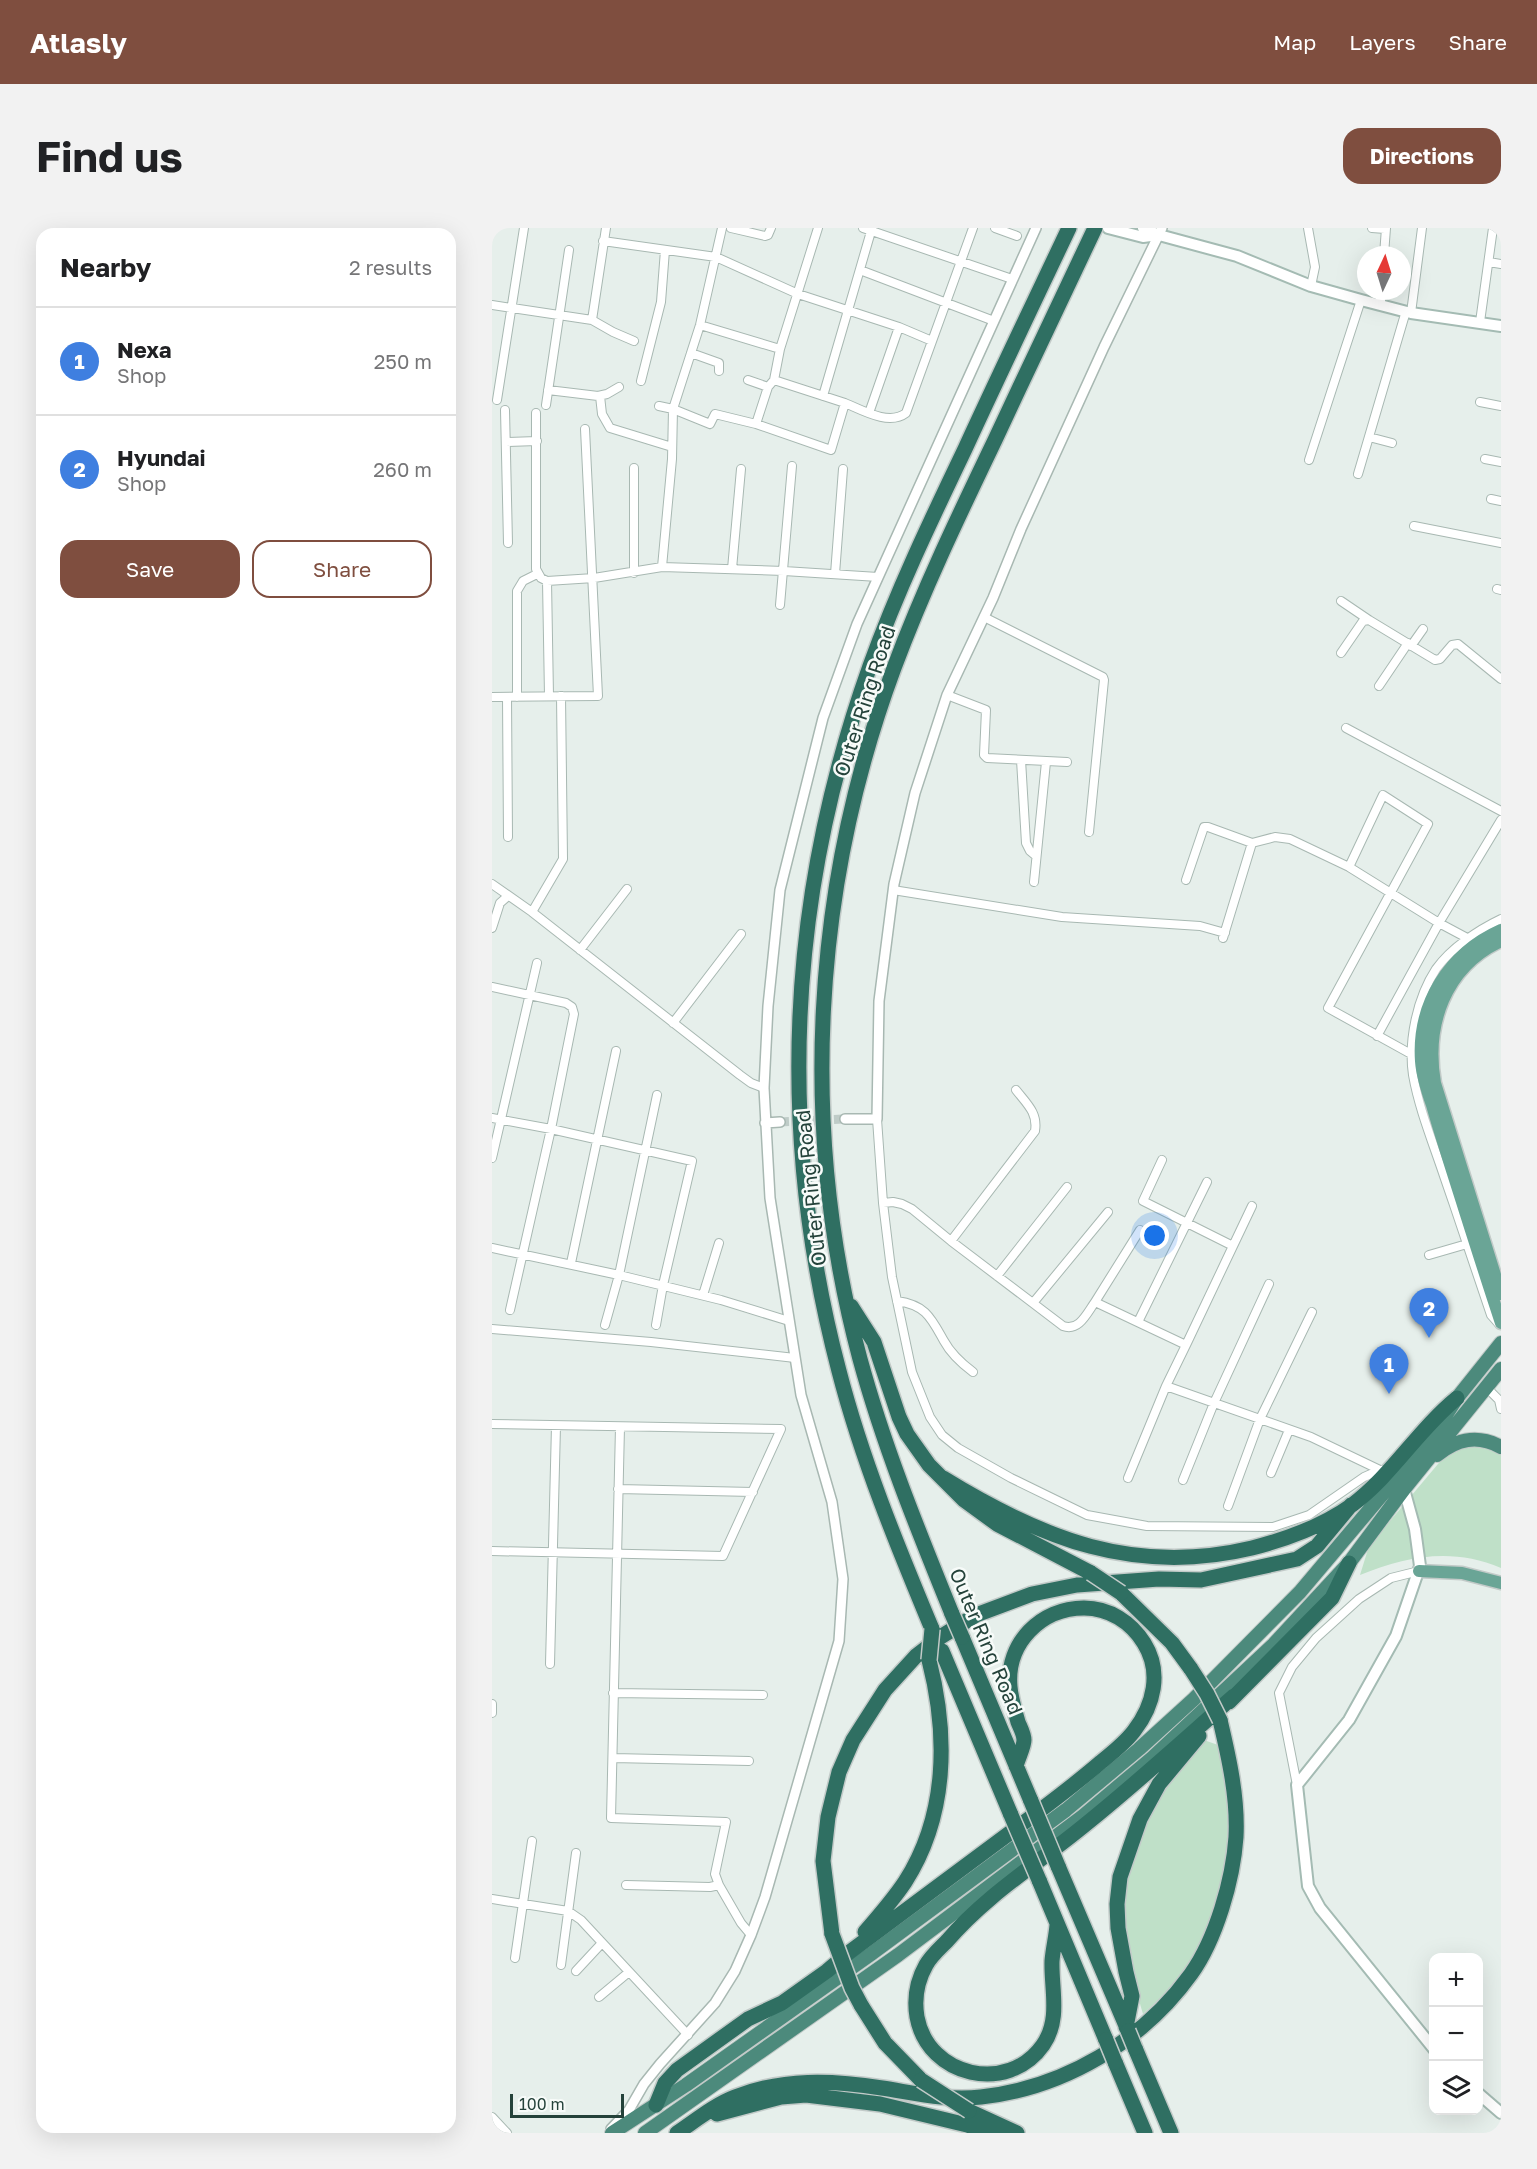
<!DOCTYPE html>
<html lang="en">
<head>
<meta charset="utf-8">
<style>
  body { margin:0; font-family:"Golos Text",sans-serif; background:#f2f2f2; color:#202124 }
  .controls { position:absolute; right:18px; bottom:18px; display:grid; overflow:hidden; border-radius:12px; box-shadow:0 6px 24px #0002 }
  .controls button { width:54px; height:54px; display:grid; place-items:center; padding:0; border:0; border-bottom:2px solid #e0e0e0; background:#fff; color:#202124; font:30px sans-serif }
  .compass { position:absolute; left:865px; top:18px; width:54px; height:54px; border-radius:50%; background:#fff; box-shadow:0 6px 24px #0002; rotate:4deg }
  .scale { position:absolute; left:18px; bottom:15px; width:114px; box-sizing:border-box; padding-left:6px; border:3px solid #24423a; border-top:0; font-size:16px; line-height:21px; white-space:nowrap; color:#24423a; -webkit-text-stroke:4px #f7fbf9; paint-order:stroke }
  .you { position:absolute; left:663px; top:1008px; width:21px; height:21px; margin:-15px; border:4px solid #fff; border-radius:50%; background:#1a73e8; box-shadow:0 0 0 9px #1a73e833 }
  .badge { display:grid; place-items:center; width:39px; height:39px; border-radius:50%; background:#7f4e3f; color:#fff; font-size:20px; font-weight:700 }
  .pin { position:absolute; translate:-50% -50px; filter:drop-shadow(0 2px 3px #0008) }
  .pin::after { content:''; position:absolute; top:32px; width:21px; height:18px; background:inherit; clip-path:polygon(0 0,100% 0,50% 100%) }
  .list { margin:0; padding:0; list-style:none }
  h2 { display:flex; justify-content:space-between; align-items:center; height:78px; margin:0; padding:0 24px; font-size:26px }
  h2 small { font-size:20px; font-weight:400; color:#757577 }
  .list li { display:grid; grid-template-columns:39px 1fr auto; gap:18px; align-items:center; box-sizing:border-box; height:108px; padding:0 24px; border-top:2px solid #e0e0e0 }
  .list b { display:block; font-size:22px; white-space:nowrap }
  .list p { margin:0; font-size:20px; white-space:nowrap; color:#757577 }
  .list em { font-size:20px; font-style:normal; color:#757577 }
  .actions { display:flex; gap:12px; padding:18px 24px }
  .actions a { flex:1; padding:14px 0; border:2px solid #7f4e3f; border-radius:18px; text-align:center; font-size:21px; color:#7f4e3f }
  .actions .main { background:#7f4e3f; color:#fff }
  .icon { flex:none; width:33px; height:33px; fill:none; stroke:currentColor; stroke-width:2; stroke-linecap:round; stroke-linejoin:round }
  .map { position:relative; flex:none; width:1009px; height:1905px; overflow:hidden; border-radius:18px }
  header { display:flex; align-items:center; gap:36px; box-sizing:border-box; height:84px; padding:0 30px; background:#7f4e3f; color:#fff }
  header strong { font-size:28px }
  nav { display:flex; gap:33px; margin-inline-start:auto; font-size:21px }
  .intro { display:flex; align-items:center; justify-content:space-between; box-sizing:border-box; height:144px; padding:0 36px }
  h1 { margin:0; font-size:42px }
  .button { padding:15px 27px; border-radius:18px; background:#7f4e3f; color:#fff; font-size:21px; font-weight:700 }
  main { display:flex; gap:36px; padding:0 36px }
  aside { flex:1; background:#fff; border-radius:18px; box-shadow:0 6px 24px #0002 }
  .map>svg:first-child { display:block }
  .green { fill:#bfe0c8 }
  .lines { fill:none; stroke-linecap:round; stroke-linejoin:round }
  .tertiary-tunnel { stroke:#bfccc8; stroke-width:9; stroke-dasharray:9 4.5; stroke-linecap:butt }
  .minor-casing { stroke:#a8b8b2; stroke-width:10 }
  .tertiary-casing { stroke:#a8b8b2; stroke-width:12 }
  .secondary-casing { stroke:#a4bbb3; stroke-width:14 }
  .primary-casing { stroke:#c2cac8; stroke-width:15 }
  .trunk-casing { stroke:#c2cac8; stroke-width:16 }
  .motorway-casing { stroke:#c2cac8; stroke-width:18 }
  .minor { stroke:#fff; stroke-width:8 }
  .tertiary { stroke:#fff; stroke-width:9 }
  .secondary { stroke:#fff; stroke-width:10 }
  .primary { stroke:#6aa596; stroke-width:12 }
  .trunk { stroke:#4c8a7c; stroke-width:14 }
  .motorway { stroke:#2f6f62; stroke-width:15 }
  .motorway-bridge-casing { stroke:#c2cac8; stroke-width:18; stroke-linecap:butt }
  .motorway-bridge { stroke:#2f6f62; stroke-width:15 }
  .labels { text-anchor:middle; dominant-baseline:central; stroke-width:5; stroke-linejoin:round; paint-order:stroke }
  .street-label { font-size:20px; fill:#24423a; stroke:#f7fbf9 }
</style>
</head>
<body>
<header>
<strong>Atlasly</strong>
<nav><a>Map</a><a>Layers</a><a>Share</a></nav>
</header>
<div class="intro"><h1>Find us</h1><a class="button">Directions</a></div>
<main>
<aside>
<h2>Nearby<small>2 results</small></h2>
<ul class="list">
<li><span class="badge" style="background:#3f7fe0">1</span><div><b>Nexa</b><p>Shop</p></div><em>250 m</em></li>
<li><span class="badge" style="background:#3f7fe0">2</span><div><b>Hyundai</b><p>Shop</p></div><em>260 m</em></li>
</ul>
<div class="actions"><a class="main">Save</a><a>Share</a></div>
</aside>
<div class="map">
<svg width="1009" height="1905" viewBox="0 0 1009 1905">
  <rect width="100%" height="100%" fill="#e6efeb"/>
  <!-- green -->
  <path class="green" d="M983 1217 1000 1220 1009 1224V1340C960 1319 915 1328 868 1347L877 1318 946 1236C958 1224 966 1218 983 1217Z
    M709 1511 726 1517C747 1594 738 1682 690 1746 679 1761 665 1773 651 1786L643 1759 632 1696V1667L636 1642 663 1570Z"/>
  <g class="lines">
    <!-- tertiary-tunnel -->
    <path class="tertiary-tunnel" d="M288 894 353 891"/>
    <defs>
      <path id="minor" d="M239 0 273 8 276 7 279 0
        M371 0 520 51
        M503 0 525 8
        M816 0 823 39 819 58
        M880 0 893 1
        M111 13 224 29 306 66 407 99 440 113
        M892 27 894 0
        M997 34 1009 36
        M368 42 502 93
        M0 77 100 92 114 0
        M889 77V63
        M919 85 930 0
        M100 92 121 104 142 113
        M988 94 1001 0
        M208 97 288 121
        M199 125 227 135V143
        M256 152 276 159
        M282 152 353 175
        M149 153 169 74 173 22
        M56 162 106 168 115 166 127 159
        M108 168 110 186 118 200 180 219
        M331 168 380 0
        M5 172 32 0
        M988 174 1009 178
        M54 177 77 22
        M167 178 181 181 218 196 223 186 264 196 339 222 353 175C370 182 397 198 414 185L481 0
        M13 182 16 315
        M44 185V341L49 350 55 353 102 350 170 339 292 343 386 349
        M377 185 407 99
        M264 196 276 159 282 152 288 121 326 0
        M877 209 900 215
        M14 214 45 213
        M993 231 1009 234
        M817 232 869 72
        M142 240V345
        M866 246 914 83
        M999 271 1009 273
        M922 298 1009 315
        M170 339 180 231 181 181 208 97 230 0
        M240 341 249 241
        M343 346 351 241
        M55 353 57 468
        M1005 361 1009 362
        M849 373 877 392
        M288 377 300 238
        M492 389 611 449 612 452 597 604
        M919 418 931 401
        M849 425 871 393 877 392 943 432 948 431 960 417 966 416 1009 451
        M887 458 916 415
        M455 467 494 482 492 527 495 530 575 534
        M0 469 106 468 93 201
        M15 469 16 609
        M25 469V363L31 353 45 346
        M854 500 1009 583
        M529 532 534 615 538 623 544 628
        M857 639 891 567 936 596 836 780 919 826
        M694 652 712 599H716L760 615
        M542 654 554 534
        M0 656 40 684 248 847 259 855 272 860
        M401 662 570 689 708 698 733 705
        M40 684 71 631 69 468
        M0 700 8 675 16 668
        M731 710 760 615 783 609 798 611 857 639 947 695 977 711
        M88 722 135 661
        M0 759 74 775 80 779 82 786 59 901 18 1082
        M181 795 249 706
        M885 808 947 695 1009 592
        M165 867 127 1047 229 1072 297 1093
        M0 890 59 901 200 933 171 1057 164 1097
        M385 891 391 975 400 1049 420 1144 438 1189 450 1207 466 1220 519 1250 595 1287 655 1298 781 1299 817 1287 872 1249 888 1242H896
        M0 930 45 735
        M670 932 651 973 741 1018 694 1117
        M391 975 401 974 410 976 420 981 459 1013 571 1098C587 1104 595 1085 603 1074L694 1117 674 1158 819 1209 888 1242
        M459 1013 543 903C546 885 535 876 524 862
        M741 1018 760 978
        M0 1020 127 1047 113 1097
        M937 1027 975 1016
        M79 1035 124 823
        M505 1048 575 959
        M211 1067 227 1015
        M405 1073C434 1077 439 1090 452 1113 459 1126 469 1135 481 1144
        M603 1074 648 1002
        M541 1075 616 984
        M646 1094 715 954
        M1007 1096 999 1087C983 1040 968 994 952 948 941 915 927 881 921 847 916 813 925 770 944 741 959 720 986 702 1009 691
        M0 1101 159 1114 303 1130
        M994 1159 1007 1172 1009 1181
        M0 1196 289 1201 231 1328 0 1323
        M128 1199 119 1590 234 1594 223 1646 227 1657 249 1695 259 1707
        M779 1245 797 1202
        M636 1250 674 1158
        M691 1252 722 1175 777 1056
        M126 1261 261 1264
        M736 1278 768 1191 820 1084
        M58 1436 64 1198
        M121 1465 271 1467
        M0 1476V1485
        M121 1530 257 1533
        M805 1557 787 1465 800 1439 824 1410 867 1371 899 1350 927 1343
        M134 1657 218 1659 227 1657
        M0 1671 76 1683 89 1692 196 1807
        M23 1730 40 1613
        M69 1737 84 1625
        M84 1743 110 1715
        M107 1769 137 1744
        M0 1889 15 1905"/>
      <path id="tertiary" d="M353 891H385L387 773 402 656 423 565 455 467 501 370 529 301 612 119 670 0
        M273 895 288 894
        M119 1901 137 1882 152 1856 168 1836 223 1775 243 1743 259 1707 273 1669 347 1413 351 1351 340 1274 309 1167 278 970 272 860 276 778 288 662 331 490 365 396 544 0"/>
      <path id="secondary" d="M616 0 651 9 666 7
        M651 0 667 7 745 28 819 58 869 72 919 85 1009 98
        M912 1261 923 1301 928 1338 904 1408 857 1492 805 1557 816 1658 828 1680 942 1821
        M987 1866 1009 1885"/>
      <path id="primary" d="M1009 702C957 725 925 776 929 833 930 848 935 863 940 877 947 902 955 927 963 952 978 999 993 1047 1009 1095
        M1009 713C953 739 933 797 943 855L1009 1066
        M927 1343 970 1345 1009 1355"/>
      <path id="trunk" d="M945 1227C965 1211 985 1206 1009 1219
        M120 1905 194 1857 379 1726 574 1582 647 1521 702 1471 808 1364 943 1204 965 1170 1009 1115
        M153 1905 406 1727 591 1588 660 1530 782 1416 857 1335 912 1261 1009 1141"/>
      <path id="motorway" d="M359 1078 382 1114 407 1189 415 1206 437 1237 472 1272 505 1296 599 1345
        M451 1250C550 1311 643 1348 760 1320 795 1311 831 1298 860 1277 900 1247 926 1202 965 1170
        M629 1365 680 1415 699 1441
        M460 1386C426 1302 392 1219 368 1131 307 903 320 661 402 440 431 362 467 287 503 212 536 141 570 70 603 0
        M440 1401C405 1317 370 1232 347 1143 284 904 295 671 378 438 405 363 439 292 473 221 507 147 542 74 577 0
        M470 1409 539 1573
        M450 1423 519 1587
        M737 1474 840 1370 857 1335
        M566 1638 635 1800
        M547 1652 614 1812
        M565 1697C564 1709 561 1721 560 1733 559 1761 569 1791 551 1817 516 1867 436 1849 425 1789 422 1771 425 1753 434 1737 439 1728 448 1720 455 1713 494 1667 548 1634 594 1596 645 1555 693 1511 742 1468
        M373 1704C387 1688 401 1672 413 1654 456 1587 456 1506 437 1432
        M340 1706 331 1633 336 1589 347 1544 361 1512 393 1462 424 1428 450 1408 484 1387 540 1366 585 1357 667 1351 709 1352 805 1331 825 1318 859 1277
        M369 1777 393 1815 429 1852
        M634 1799 640 1768 634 1744 626 1700 625 1676 628 1649 648 1591 667 1556 707 1508
        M643 1820 679 1905
        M623 1834 653 1905
        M164 1877 173 1855 185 1842 256 1791 290 1775 335 1743 355 1726C416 1681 477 1636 538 1590 562 1572 586 1554 609 1534 620 1525 633 1515 642 1503 662 1477 670 1444 652 1415 639 1394 617 1380 592 1380 549 1380 514 1415 518 1459 519 1471 523 1483 526 1494 528 1499 532 1506 532 1512 532 1519 526 1530 524 1538
        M477 1883 525 1905
        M225 1886 289 1869 314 1867 388 1876 475 1897 499 1905
        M185 1905C203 1893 222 1877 243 1869 291 1850 340 1852 390 1860 423 1865 455 1873 489 1869 572 1860 651 1813 699 1746 724 1711 741 1652 744 1609 746 1570 737 1530 728 1492"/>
    </defs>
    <!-- minor casing -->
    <use href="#minor" class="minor-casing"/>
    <!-- tertiary casing -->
    <use href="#tertiary" class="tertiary-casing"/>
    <!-- secondary casing -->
    <use href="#secondary" class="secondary-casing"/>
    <!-- primary casing -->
    <use href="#primary" class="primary-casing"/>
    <!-- trunk casing -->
    <use href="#trunk" class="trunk-casing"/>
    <!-- motorway casing -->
    <use href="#motorway" class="motorway-casing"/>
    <!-- minor -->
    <use href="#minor" class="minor"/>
    <!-- tertiary -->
    <use href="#tertiary" class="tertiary"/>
    <!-- secondary -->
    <use href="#secondary" class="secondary"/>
    <!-- primary -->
    <use href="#primary" class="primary"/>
    <!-- trunk -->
    <use href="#trunk" class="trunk"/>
    <!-- motorway -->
    <use href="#motorway" class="motorway"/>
    <defs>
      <path id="motorway-bridge" d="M599 1345 629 1365
        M460 1386 470 1409
        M437 1432 440 1401
        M699 1441 715 1466 728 1492
        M539 1573 566 1638
        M519 1587 547 1652
        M340 1706 360 1760 369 1777
        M636 1803 643 1820
        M614 1812 623 1834
        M429 1852 477 1883"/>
    </defs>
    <!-- motorway-bridge casing -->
    <use href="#motorway-bridge" class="motorway-bridge-casing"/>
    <!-- motorway-bridge -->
    <use href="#motorway-bridge" class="motorway-bridge"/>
  </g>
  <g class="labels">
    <!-- street labels -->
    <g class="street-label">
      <text transform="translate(372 473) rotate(-72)">Outer Ring Road</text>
      <text transform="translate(318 960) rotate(-96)">Outer Ring Road</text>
      <text transform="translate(495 1413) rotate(67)">Outer Ring Road</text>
    </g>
  </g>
</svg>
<div class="controls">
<button>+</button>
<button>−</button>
<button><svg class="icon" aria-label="layers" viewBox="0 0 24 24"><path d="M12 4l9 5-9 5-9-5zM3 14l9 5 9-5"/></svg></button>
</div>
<svg class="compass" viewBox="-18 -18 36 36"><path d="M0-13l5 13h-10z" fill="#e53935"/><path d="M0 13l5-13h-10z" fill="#757577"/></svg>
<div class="scale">100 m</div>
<div class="you"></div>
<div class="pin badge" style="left:897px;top:1166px;background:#3f7fe0">1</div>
<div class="pin badge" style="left:937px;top:1110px;background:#3f7fe0">2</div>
</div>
</main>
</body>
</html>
